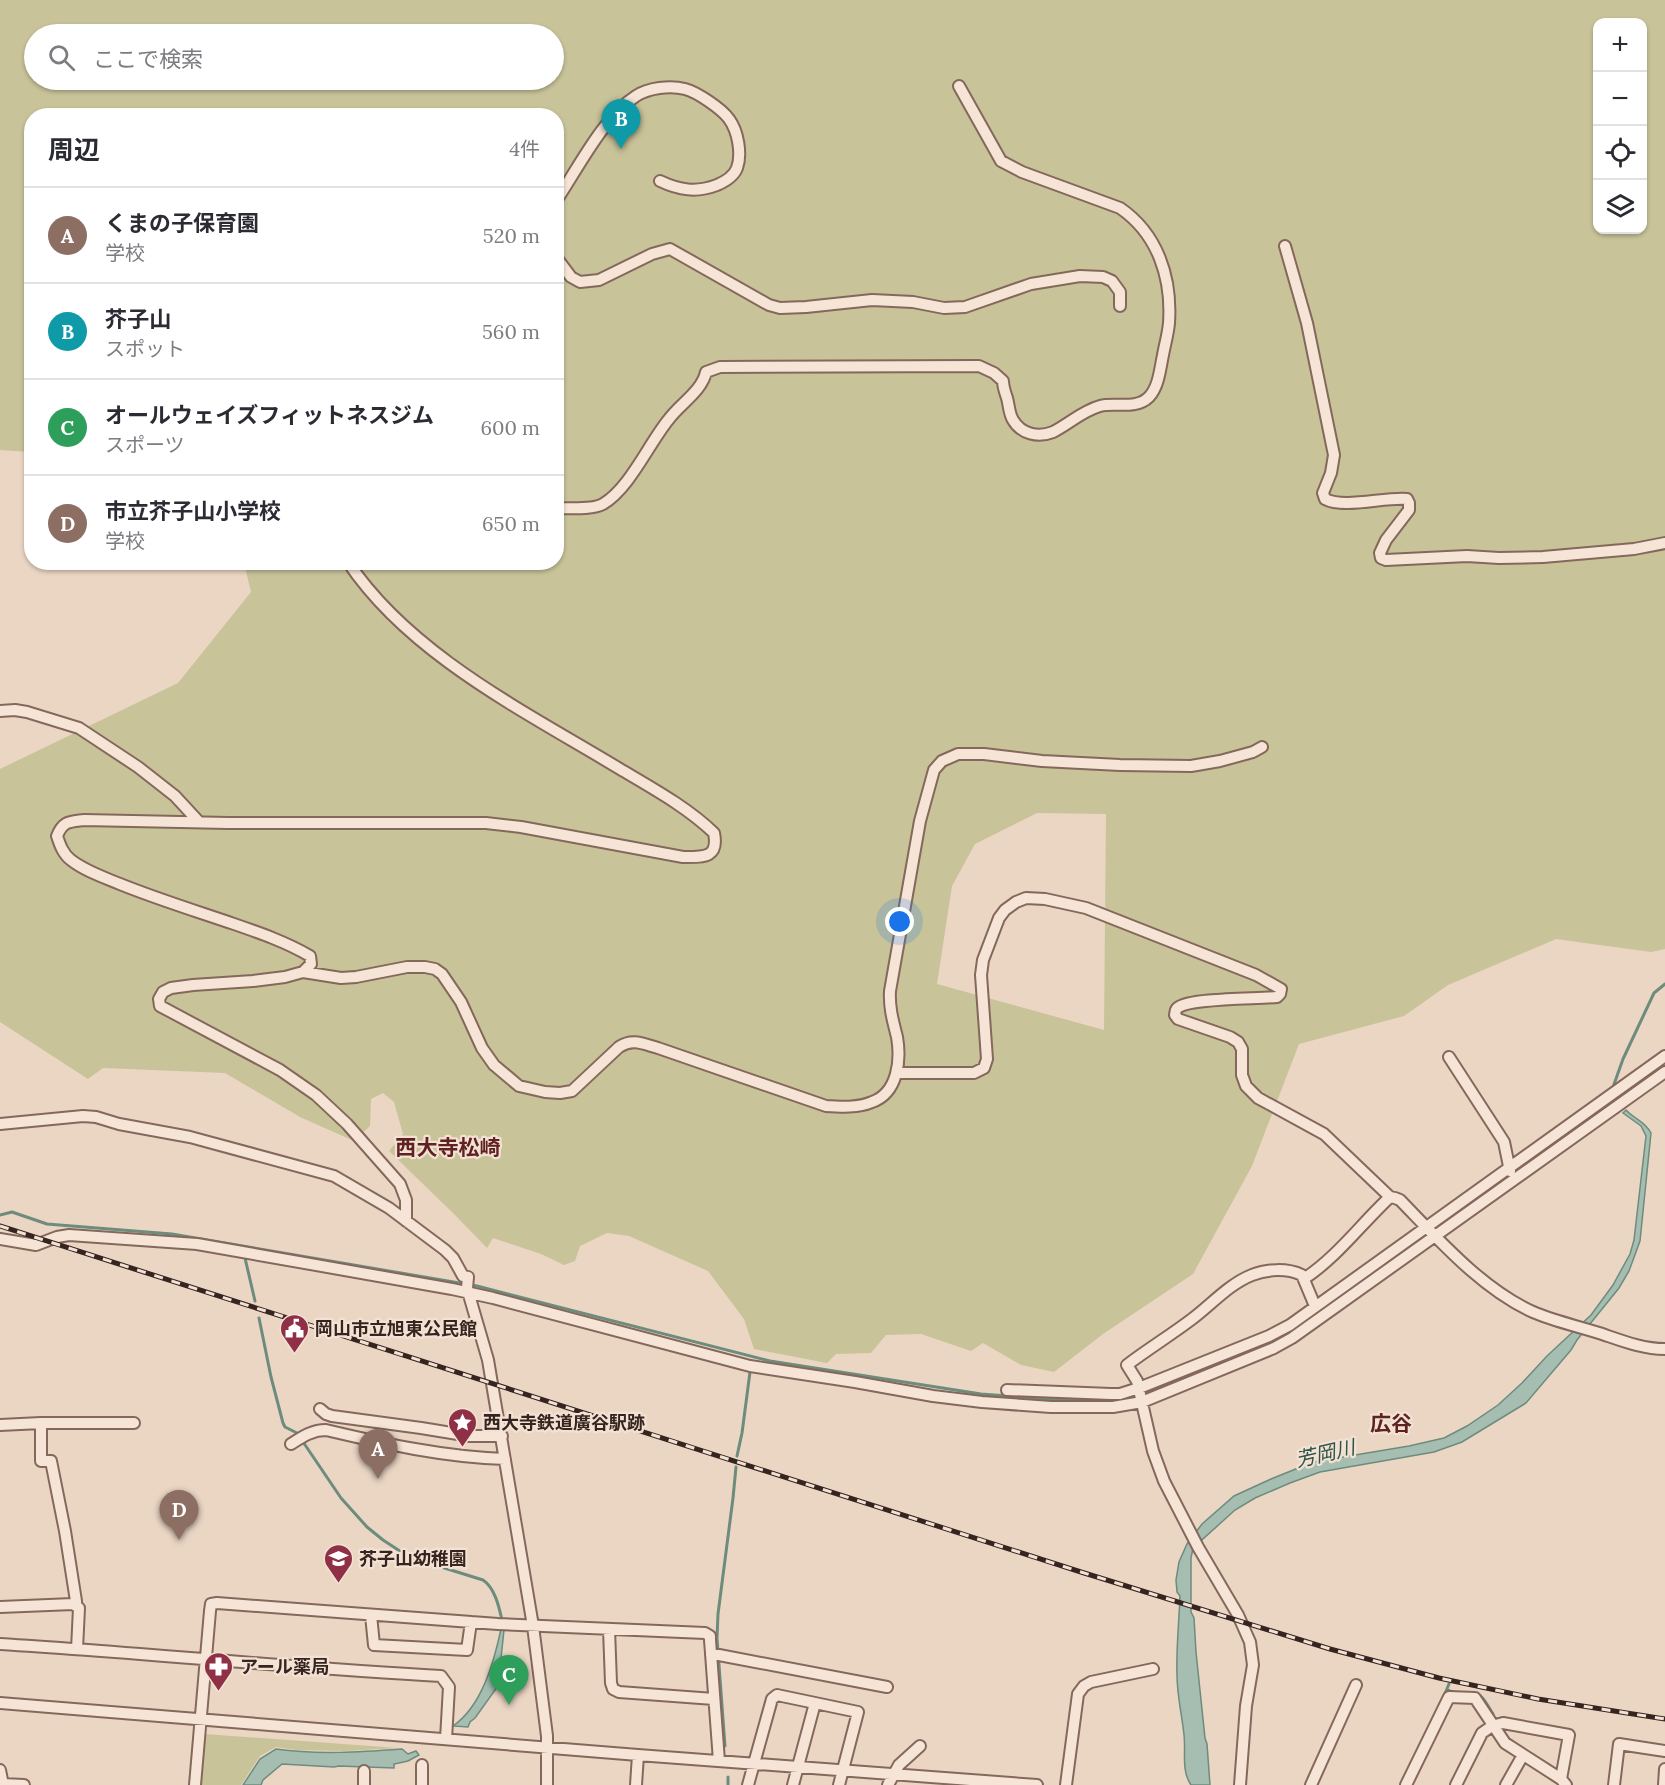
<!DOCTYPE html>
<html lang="ja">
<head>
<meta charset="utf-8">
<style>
  body { margin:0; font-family:Lora,"Noto Sans JP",serif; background:#f7f7f7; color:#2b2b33 }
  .controls { position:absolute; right:18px; top:18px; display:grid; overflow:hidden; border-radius:12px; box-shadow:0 2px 4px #0004 }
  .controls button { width:54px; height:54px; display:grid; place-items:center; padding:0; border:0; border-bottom:2px solid #e1e1e2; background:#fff; color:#2b2b33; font:30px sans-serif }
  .you { position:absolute; left:900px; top:922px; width:21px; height:21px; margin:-15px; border:4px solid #fff; border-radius:50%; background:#1a73e8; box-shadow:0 0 0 9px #1a73e833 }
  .badge { display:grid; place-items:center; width:39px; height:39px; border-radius:50%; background:#db2777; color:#fff; font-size:20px; font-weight:700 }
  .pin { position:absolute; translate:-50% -50px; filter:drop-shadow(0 2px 3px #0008) }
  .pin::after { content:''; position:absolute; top:32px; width:21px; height:18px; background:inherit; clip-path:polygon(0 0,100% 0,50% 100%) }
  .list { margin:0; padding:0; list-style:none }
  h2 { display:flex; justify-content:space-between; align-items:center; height:78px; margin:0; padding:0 24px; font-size:26px }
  h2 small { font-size:20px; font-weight:400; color:#7c7c81 }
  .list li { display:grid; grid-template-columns:39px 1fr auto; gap:18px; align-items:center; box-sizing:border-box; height:96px; padding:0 24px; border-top:2px solid #e1e1e2 }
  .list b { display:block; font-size:22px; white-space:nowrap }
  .list p { margin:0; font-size:20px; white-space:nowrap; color:#7c7c81 }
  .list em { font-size:20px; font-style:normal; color:#7c7c81 }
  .icon { flex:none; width:33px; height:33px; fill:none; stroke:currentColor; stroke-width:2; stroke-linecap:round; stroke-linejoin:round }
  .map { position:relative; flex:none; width:1665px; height:1785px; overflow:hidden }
  .search { position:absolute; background:#fff; box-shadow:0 2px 4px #0004; left:24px; top:24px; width:540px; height:66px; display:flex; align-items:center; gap:15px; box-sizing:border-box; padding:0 21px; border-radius:33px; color:#7c7c81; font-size:22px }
  .panel { position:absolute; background:#fff; box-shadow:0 2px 4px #0004; left:24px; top:108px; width:540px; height:462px; border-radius:24px }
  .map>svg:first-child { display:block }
  .green { fill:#c8c399; fill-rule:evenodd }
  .water { fill:#a5beb1; stroke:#6d8c7d; stroke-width:1.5 }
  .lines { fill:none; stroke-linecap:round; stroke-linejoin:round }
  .stream { stroke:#6d8c7d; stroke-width:3 }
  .minor-casing { stroke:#84685c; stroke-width:14 }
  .minor { stroke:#f6e5d6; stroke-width:10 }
  .rail-casing { stroke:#35241f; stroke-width:5 }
  .rail { stroke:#f3e2d3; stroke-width:3; stroke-dasharray:9; stroke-linecap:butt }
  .labels { text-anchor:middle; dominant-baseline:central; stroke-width:4.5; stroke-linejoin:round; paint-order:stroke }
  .poi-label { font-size:18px; font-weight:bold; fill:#35241f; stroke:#f3e2d3; text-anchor:start }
  .water-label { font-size:20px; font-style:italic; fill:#2f5449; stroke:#f3e2d3 }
  .quarter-label { font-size:21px; font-weight:bold; fill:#5f2122; stroke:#f3e2d3 }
</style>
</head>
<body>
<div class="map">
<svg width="1665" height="1785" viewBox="0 0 1665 1785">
  <rect width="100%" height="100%" fill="#ebd6c4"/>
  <!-- green -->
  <path class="green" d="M0 0H1665V949L1651 952 1556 939 1448 985 1404 1016 1299 1044 1252 1166 1193 1274 1103 1334 1054 1372 1021 1365 983 1343 971 1351 921 1334 886 1335 871 1353 836 1354 827 1363 754 1349 744 1319 708 1271 629 1236 607 1233 580 1246 575 1261 564 1265 541 1254 493 1238 487 1248 455 1215 389 1151 403 1134 394 1102 383 1093 371 1099 370 1126 354 1141 300 1117 225 1073 103 1068 88 1079 0 1022V769L178 683 251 592 244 563 556 562V116H32L31 452 0 450ZM1598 22H1642V230H1598ZM34 34H554V80H34ZM1037 813 1106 814 1104 1030 937 984 952 886 975 844Z
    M205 1734 398 1748 345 1751 296 1750 276 1747 260 1756 241 1785H201Z"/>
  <!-- water -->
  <path class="water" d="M1626 1110C1634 1119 1645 1121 1651 1133L1640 1241 1629 1271 1619 1288 1577 1340 1571 1350 1526 1403 1462 1442 1434 1452 1320 1472 1290 1483 1255 1498 1235 1510 1193 1548 1191 1558V1612L1194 1618 1196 1652 1205 1738 1207 1744 1210 1785H1191C1181 1770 1186 1753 1184 1735 1182 1715 1177 1696 1177 1675 1176 1649 1179 1623 1180 1596L1177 1592 1176 1580 1179 1562 1187 1544 1202 1524 1234 1496 1271 1479 1313 1462 1409 1446 1444 1438 1467 1426 1498 1405 1522 1383 1547 1356 1591 1315 1613 1285 1630 1254 1634 1240 1646 1136 1641 1126 1623 1113Z
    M501 1629 504 1630 498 1686 475 1718 470 1722 468 1727 453 1726C482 1706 494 1662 501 1629Z
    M276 1749C318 1755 361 1752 402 1749L408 1754 416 1751 419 1755 408 1761 394 1764V1768L339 1766 334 1767 282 1764 263 1780 261 1785H243L260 1759Z"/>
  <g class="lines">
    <!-- stream -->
    <path class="stream" d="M1612 1090 1623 1059 1654 993 1665 984
      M1487 1190 1561 1139 1645 1077
      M0 1215 12 1212 47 1224 172 1234 477 1286 770 1361 981 1394 1050 1399H1101
      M245 1258 255 1301
      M259 1318 271 1377 283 1423 285 1427 297 1433 341 1498 367 1527 383 1540 409 1557 483 1580C495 1588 499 1607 502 1620
      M1142 1392 1283 1337 1318 1311
      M737 1456 742 1433 750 1372
      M1447 1690 1456 1693
      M1469 1693C1483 1692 1486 1704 1493 1714
      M1444 1696 1449 1684
      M725 1746 717 1638 718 1614 733 1498 736 1467
      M728 1777V1785"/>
    <defs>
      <path id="minor" d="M556 201C577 170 604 116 636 96 648 88 670 85 685 89 697 92 722 109 729 119 738 131 742 154 737 168 734 176 724 182 717 185 696 193 679 190 660 181
        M1285 246 1307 323 1334 455 1331 473 1323 493 1325 499C1344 509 1384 497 1407 499L1409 503V510L1386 540 1380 553 1381 558 1386 560 1467 556 1499 558 1543 557 1634 549 1665 543
        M556 257 571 277 580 282 599 280 652 254 670 249 769 305 780 308 806 307 872 300 913 302 944 308 965 307 1031 284 1080 276 1103 277 1112 281 1120 292V306
        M556 508C569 508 593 510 603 504 630 488 649 443 669 419 680 404 702 391 706 372L720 367 979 366 994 373 1003 381C1003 387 1005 392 1007 398 1009 405 1009 414 1013 420 1021 434 1038 438 1053 432 1069 424 1082 411 1100 406 1115 402 1136 410 1149 397 1159 386 1160 369 1163 355 1165 344 1168 334 1169 323 1172 278 1158 234 1120 208L1022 172 1001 161 959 86
        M0 711 15 710 27 712 79 728 138 767 175 796 199 822
        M303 972 311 964 310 956C286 942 260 933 234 924 196 911 157 899 120 884 103 877 85 871 71 860 63 854 60 845 57 836 63 821 69 822 84 820L228 823H486L521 827 683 857C704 857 719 858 714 833 687 807 652 788 620 769 526 712 410 655 348 562
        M1449 1057 1504 1142 1510 1171
        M897 1073H974L984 1068 987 1059 981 975 983 960 999 918 1005 910 1016 902 1026 898 1045 899 1086 908 1256 975 1281 989 1280 994 1277 997C1256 999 1192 998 1179 1007 1175 1009 1176 1010 1175 1015L1178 1019 1230 1037 1238 1042 1242 1049V1075L1246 1086 1258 1098 1324 1134 1390 1197
        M0 1124 83 1116 96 1117 119 1124 190 1137 334 1176 389 1208 445 1250 453 1258 463 1276 468 1277 467 1288 488 1360 533 1626 547 1736V1785
        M406 1221V1200L400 1184 347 1124 316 1095 280 1070 160 1006 159 999 163 992 171 988 193 985 253 981 285 977 303 972 341 978 356 977 407 967H425L435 969 442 974 461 1002 482 1048 494 1065 519 1086 545 1092 560 1093 572 1091 619 1047C633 1038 643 1044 658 1048L826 1106C841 1107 858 1108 872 1102 898 1093 901 1060 897 1037 893 1021 889 1008 890 991L920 821 934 770 942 761 958 754H984L1042 761 1120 765 1191 766 1220 761 1253 752 1262 747
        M0 1239 36 1245 57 1237 69 1235 197 1244 452 1289 493 1298 750 1366 855 1382 933 1396 982 1402 1051 1407H1113L1142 1402 1274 1348 1292 1338 1665 1072
        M1305 1278C1336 1258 1362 1223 1390 1197L1395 1198 1400 1200C1439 1240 1482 1289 1533 1312 1554 1321 1577 1326 1599 1333 1620 1340 1642 1349 1665 1349
        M1007 1390 1111 1394H1120L1139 1388 1269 1336 1290 1325 1665 1056
        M320 1409 326 1414 332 1416 421 1428 470 1436H502
        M41 1423V1461H51L65 1531 76 1601V1606
        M0 1425 41 1423H134
        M291 1444C302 1437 312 1430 326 1430 385 1444 444 1457 505 1459
        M0 1607 73 1604 79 1608 77 1649
        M371 1615 374 1645 467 1650 471 1622
        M609 1629 611 1683 613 1689 619 1692 714 1699
        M0 1644C147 1653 294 1668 441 1676L449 1687 446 1739
        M711 1655H719L887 1687
        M0 1703 638 1755 1037 1785
        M422 1765V1785
        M0 1770 3 1785
        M2 1784 24 1785
        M195 1785 210 1611 211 1604 217 1603 498 1624 705 1633 710 1636V1640L719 1761
        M364 1785V1771
        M636 1785 638 1755
        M748 1785 772 1699 777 1695 858 1712 839 1785
        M793 1785 815 1703
        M888 1785 899 1765 920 1746
        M1066 1785 1078 1694 1084 1686 1091 1682 1153 1669
        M1240 1785 1246 1706 1253 1665 1250 1642 1238 1615 1198 1547 1164 1481 1153 1451 1137 1381 1127 1365C1148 1349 1171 1335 1192 1319 1211 1305 1229 1284 1252 1275 1267 1269 1287 1268 1302 1275L1315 1306
        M1311 1785 1356 1685
        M1406 1785 1449 1697 1475 1698 1505 1743 1561 1779 1566 1785
        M1456 1785 1482 1733 1492 1726 1503 1723 1569 1735 1561 1779
        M1506 1785 1523 1755
        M1614 1785 1619 1744 1665 1751
        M1664 1785 1665 1769"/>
    </defs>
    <!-- minor casing -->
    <use href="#minor" class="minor-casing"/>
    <!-- minor -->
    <use href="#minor" class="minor"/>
    <defs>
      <path id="rail" d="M0 1226 1081 1572 1330 1649 1439 1678 1538 1699 1665 1719"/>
    </defs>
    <!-- rail casing -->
    <use href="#rail" class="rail-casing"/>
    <!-- rail -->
    <use href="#rail" class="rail"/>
  </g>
  <!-- icons -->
  <defs>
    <symbol id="civic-pin" viewBox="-11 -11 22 30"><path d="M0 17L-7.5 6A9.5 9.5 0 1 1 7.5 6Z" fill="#8f3047" stroke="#f3e2d3"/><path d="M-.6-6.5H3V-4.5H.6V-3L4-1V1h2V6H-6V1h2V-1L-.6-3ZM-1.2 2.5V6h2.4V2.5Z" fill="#fff"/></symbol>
    <symbol id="sight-pin" viewBox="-11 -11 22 30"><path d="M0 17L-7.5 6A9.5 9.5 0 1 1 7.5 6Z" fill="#8f3047" stroke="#f3e2d3"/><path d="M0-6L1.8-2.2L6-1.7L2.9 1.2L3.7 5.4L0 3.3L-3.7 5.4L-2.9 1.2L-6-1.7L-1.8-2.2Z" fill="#fff"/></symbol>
    <symbol id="school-pin" viewBox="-11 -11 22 30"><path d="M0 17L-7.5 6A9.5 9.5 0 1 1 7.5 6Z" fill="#8f3047" stroke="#f3e2d3"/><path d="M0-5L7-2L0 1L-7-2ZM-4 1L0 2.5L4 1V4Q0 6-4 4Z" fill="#fff"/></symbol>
    <symbol id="pharmacy-pin" viewBox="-11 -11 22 30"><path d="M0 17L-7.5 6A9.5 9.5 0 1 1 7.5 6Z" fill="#8f3047" stroke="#f3e2d3"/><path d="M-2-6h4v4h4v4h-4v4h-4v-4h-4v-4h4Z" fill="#fff"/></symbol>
  </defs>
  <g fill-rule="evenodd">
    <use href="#civic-pin" x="278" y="1312" width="33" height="45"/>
    <use href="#sight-pin" x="446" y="1406" width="33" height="45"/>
    <use href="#school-pin" x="322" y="1542" width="33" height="45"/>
    <use href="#pharmacy-pin" x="202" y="1650" width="33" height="45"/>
  </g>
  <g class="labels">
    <!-- poi labels -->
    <g class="poi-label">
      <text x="315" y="1328">岡山市立旭東公民館</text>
      <text x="483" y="1422">西大寺鉄道廣谷駅跡</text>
      <text x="359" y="1558">芥子山幼稚園</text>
      <text x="240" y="1666">アール薬局</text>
    </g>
    <!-- water labels -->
    <g class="water-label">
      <text transform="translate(1325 1453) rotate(-13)">芳岡川</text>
    </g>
    <!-- quarter labels -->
    <g class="quarter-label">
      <text x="448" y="1147">西大寺松崎</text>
      <text x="1391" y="1423">広谷</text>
    </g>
  </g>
</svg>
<div class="controls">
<button>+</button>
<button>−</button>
<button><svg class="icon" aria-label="locate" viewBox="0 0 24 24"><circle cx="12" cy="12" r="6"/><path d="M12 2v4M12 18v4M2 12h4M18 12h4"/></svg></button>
<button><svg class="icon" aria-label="layers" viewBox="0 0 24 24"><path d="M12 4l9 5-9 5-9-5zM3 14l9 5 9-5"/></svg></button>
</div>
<div class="you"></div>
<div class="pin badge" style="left:378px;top:1479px;background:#8d6e63">A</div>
<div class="pin badge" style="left:621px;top:149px;background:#0f9aa8">B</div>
<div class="pin badge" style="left:509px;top:1705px;background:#2e9e5b">C</div>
<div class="pin badge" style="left:179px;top:1540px;background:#8d6e63">D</div>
<div class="search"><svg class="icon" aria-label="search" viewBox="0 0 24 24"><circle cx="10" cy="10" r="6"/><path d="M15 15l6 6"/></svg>ここで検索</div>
<section class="panel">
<h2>周辺<small>4件</small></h2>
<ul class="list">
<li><span class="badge" style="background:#8d6e63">A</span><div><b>くまの子保育園</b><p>学校</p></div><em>520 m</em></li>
<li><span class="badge" style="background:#0f9aa8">B</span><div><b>芥子山</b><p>スポット</p></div><em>560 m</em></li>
<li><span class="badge" style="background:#2e9e5b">C</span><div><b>オールウェイズフィットネスジム</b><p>スポーツ</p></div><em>600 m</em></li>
<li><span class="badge" style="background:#8d6e63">D</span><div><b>市立芥子山小学校</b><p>学校</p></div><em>650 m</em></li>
</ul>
</section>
</div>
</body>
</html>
